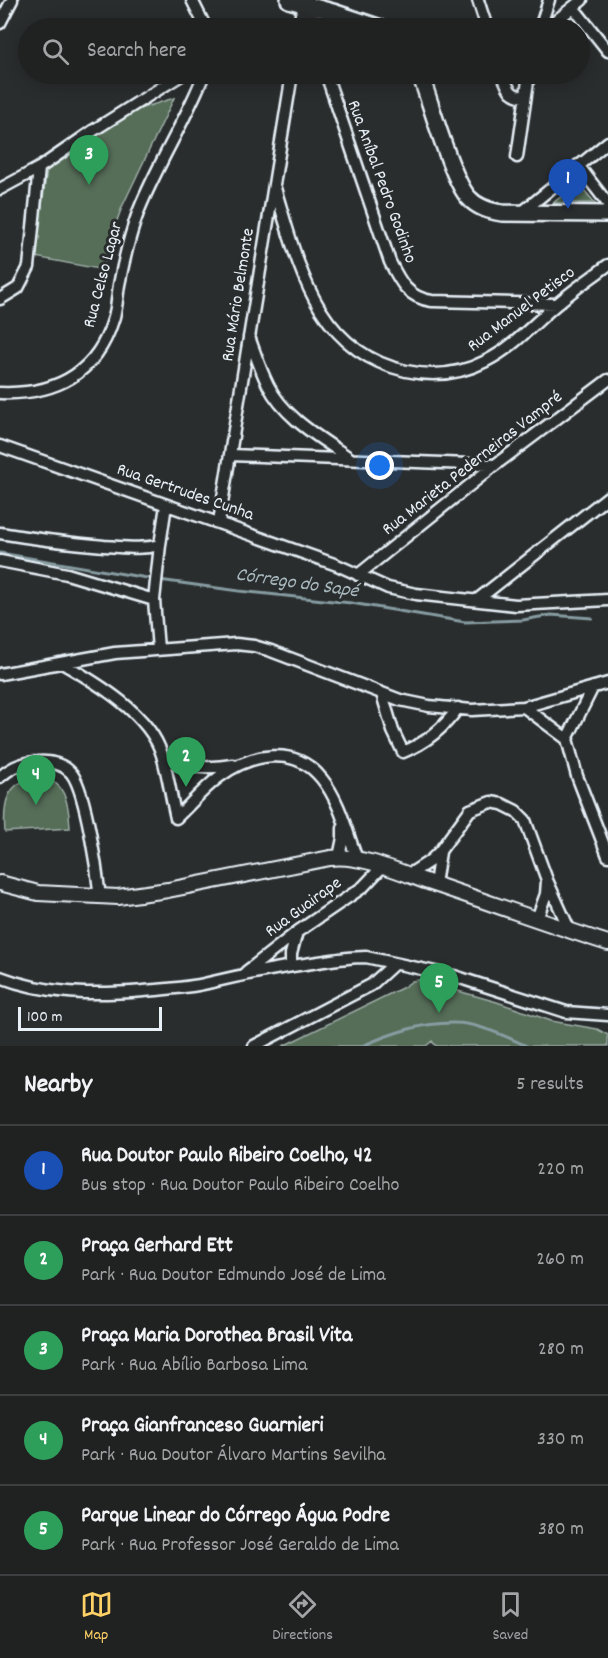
<!DOCTYPE html>
<html lang="en">
<head>
<meta charset="utf-8">
<style>
  body { margin:0; font-family:Dekko,sans-serif; background:#2d2f2f; color:#f1f3f6 }
  .scale { position:absolute; left:18px; bottom:15px; width:144px; box-sizing:border-box; padding-left:6px; border:3px solid #e8f1f8; border-top:0; font-size:16px; line-height:21px; white-space:nowrap; color:#e8f1f8; -webkit-text-stroke:4px #2a2d2e; paint-order:stroke }
  .you { position:absolute; left:380px; top:466px; width:21px; height:21px; margin:-15px; border:4px solid #fff; border-radius:50%; background:#1a73e8; box-shadow:0 0 0 9px #1a73e833 }
  .badge { display:grid; place-items:center; width:39px; height:39px; border-radius:50%; background:#ffd166; color:#fff; font-size:20px; font-weight:700 }
  .pin { position:absolute; translate:-50% -50px; filter:drop-shadow(0 2px 3px #0008) }
  .pin::after { content:''; position:absolute; top:32px; width:21px; height:18px; background:inherit; clip-path:polygon(0 0,100% 0,50% 100%) }
  .list { margin:0; padding:0; list-style:none }
  h2 { display:flex; justify-content:space-between; align-items:center; height:78px; margin:0; padding:0 24px; font-size:26px }
  h2 small { font-size:20px; font-weight:400; color:#a2a4a5 }
  .list li { display:grid; grid-template-columns:39px 1fr auto; gap:18px; align-items:center; box-sizing:border-box; height:90px; padding:0 24px; border-top:2px solid #3d3f40 }
  .list b { display:block; font-size:22px; white-space:nowrap }
  .list p { margin:0; font-size:20px; white-space:nowrap; color:#a2a4a5 }
  .list em { font-size:20px; font-style:normal; color:#a2a4a5 }
  .icon { flex:none; width:33px; height:33px; fill:none; stroke:currentColor; stroke-width:2; stroke-linecap:round; stroke-linejoin:round }
  .map { position:relative; flex:none; width:608px; height:1046px; overflow:hidden }
  .search { position:absolute; background:#202222; box-shadow:0 3px 15px #0003; left:18px; right:18px; top:18px; height:66px; display:flex; align-items:center; gap:15px; box-sizing:border-box; padding:0 21px; border-radius:33px; color:#a2a4a5; font-size:22px }
  .sheet { height:528px; background:#202222 }
  nav { display:flex; justify-content:space-around; align-items:center; box-sizing:border-box; height:84px; border-top:2px solid #3d3f40; background:#202222; font-size:16px; color:#a2a4a5 }
  nav a { display:grid; justify-items:center; gap:3px }
  nav .on { color:#ffd166 }
  .map>svg:first-child { display:block }
  .green { fill:#566d59; stroke:#9fafa8; stroke-width:1.5 }
  .lines { fill:none; stroke-linecap:round; stroke-linejoin:round }
  .stream { stroke:#879da2; stroke-width:3 }
  .minor-casing { stroke:#e8f1f8; stroke-width:15 }
  .tertiary-casing { stroke:#e8f1f8; stroke-width:18 }
  .secondary-casing { stroke:#e8f1f8; stroke-width:20 }
  .minor { stroke:#2a2d2e; stroke-width:10 }
  .tertiary { stroke:#2a2d2e; stroke-width:14 }
  .secondary { stroke:#2a2d2e; stroke-width:15 }
  .labels { text-anchor:middle; dominant-baseline:central; stroke-width:6; stroke-linejoin:round; paint-order:stroke }
  .street-label { font-size:18px; fill:#e8f1f8; stroke:#2a2d2e }
  .water-label { font-size:20px; font-style:italic; fill:#a8b9bf; stroke:#2a2d2e }
</style>
</head>
<body>
<div class="map">
<svg width="608" height="1046" viewBox="0 0 608 1046">
  <rect width="100%" height="100%" fill="#2a2d2e"/>
  <filter id="ink" filterUnits="userSpaceOnUse"><feTurbulence type="fractalNoise" baseFrequency=".0167" numOctaves="2"/><feDisplacementMap in="SourceGraphic" scale="12" xChannelSelector="R" yChannelSelector="G"/><feConvolveMatrix kernelMatrix="1 2 1 2 8 2 1 2 1" color-interpolation-filters="sRGB"/></filter>
  <g filter="url(#ink)">
    <!-- green -->
    <path class="green" d="M174 98 122 207 112 234 104 270 35 257 47 169 130 112Z
      M578 183 595 203H553Z
      M36 777C65 777 69 804 70 828L5 832C3 805 5 783 36 777Z
      M419 980 497 1002 551 1021 597 1029 608 1035V1046H436L432 1041 426 1046H283L404 987 412 981Z"/>
    <g class="lines">
      <!-- stream -->
      <path class="stream" d="M0 553 153 579
        M159 580 239 591 351 603 465 622 523 620 551 615 592 618
        M362 1046C392 1033 423 1022 456 1023 477 1023 508 1037 527 1046"/>
      <defs>
        <path id="minor" d="M192 0 206 28
          M478 0 487 28
          M307 5 312 18 313 28
          M573 7 608 51
          M0 23 12 0
          M299 28 301 14 309 1
          M540 28 549 0
          M547 28 582 0
          M326 74 390 262C400 282 408 298 432 301L557 304
          M502 74C509 88 508 95 525 97
          M517 157 529 74
          M578 165 608 204
          M274 185C298 262 314 351 406 371 434 377 461 374 486 361 513 348 534 323 557 304 573 290 591 278 608 265
          M0 189 39 168 94 130 183 74
          M521 213 608 142
          M0 299 18 288 29 267 39 168
          M249 337C255 353 260 369 268 385 285 419 321 438 351 459
          M0 393C54 395 96 375 113 320 117 309 117 297 119 285 124 259 130 234 139 210 158 163 186 120 204 74
          M0 446 337 565 388 588 416 594 516 605 608 600
          M231 455 495 465
          M219 522 292 74
          M0 533C35 539 69 543 104 546 123 547 141 550 160 545L166 505
          M0 561 67 574 154 600
          M358 575 495 465 608 380
          M477 600 608 497
          M158 649 154 600 160 545
          M62 663C97 683 150 714 162 755 168 775 171 797 176 818 190 805 203 789 219 777 250 754 295 744 322 779 340 801 347 833 357 859
          M0 674 115 653 236 644 254 646 271 651 400 700 429 706 472 710 524 707 608 683
          M382 694 393 731 403 752C426 743 444 728 458 708
          M524 707 567 739 577 776 608 856
          M567 739 593 687
          M163 759C186 768 209 769 233 765
          M0 777C11 767 23 762 38 762 50 761 64 764 72 774 86 793 97 871 100 897
          M339 857 343 838V828
          M408 875 430 861 440 851 470 810 491 802 502 804 516 811 525 820 547 880 570 931
          M435 884 440 852
          M537 919 546 894 547 881
          M291 966V954L297 932
          M246 972 297 932 363 887 382 867
          M0 977C47 995 95 995 144 991 166 989 188 988 208 983 242 975 277 968 312 963 330 960 348 957 366 957L454 976 566 1012 608 1015
          M254 1046 371 985 394 964"/>
        <path id="tertiary" d="M0 883 38 893 118 897 168 890 330 858C360 854 400 872 428 882 488 902 548 924 608 943"/>
        <path id="secondary" d="M289 0 336 13 381 28
          M420 74C430 100 452 181 469 198 478 208 490 211 502 213L608 214"/>
      </defs>
      <!-- minor casing -->
      <use href="#minor" class="minor-casing"/>
      <!-- tertiary casing -->
      <use href="#tertiary" class="tertiary-casing"/>
      <!-- secondary casing -->
      <use href="#secondary" class="secondary-casing"/>
      <!-- minor -->
      <use href="#minor" class="minor"/>
      <!-- tertiary -->
      <use href="#tertiary" class="tertiary"/>
      <!-- secondary -->
      <use href="#secondary" class="secondary"/>
    </g>
  </g>
  <g class="labels">
    <!-- street labels -->
    <g class="street-label">
      <text transform="translate(381 182) rotate(70)">Rua Aníbal Pedro Godinho</text>
      <text transform="translate(104 275) rotate(-75)">Rua Celso Lagar</text>
      <text transform="translate(239 295) rotate(-81)">Rua Mário Belmonte</text>
      <text transform="translate(522 310) rotate(-37)">Rua Manuel Petisco</text>
      <text transform="translate(473 464) rotate(-38)">Rua Marieta Pederneiras Vampré</text>
      <text transform="translate(185 493) rotate(19)">Rua Gertrudes Cunha</text>
      <text transform="translate(304 908) rotate(-36)">Rua Guairape</text>
    </g>
    <!-- water labels -->
    <g class="water-label">
      <text transform="translate(297 584) rotate(8)">Córrego do Sapé</text>
    </g>
  </g>
</svg>
<div class="scale">100 m</div>
<div class="you"></div>
<div class="pin badge" style="left:568px;top:209px;background:#1a4fb4">1</div>
<div class="pin badge" style="left:186px;top:787px;background:#2e9e5b">2</div>
<div class="pin badge" style="left:89px;top:185px;background:#2e9e5b">3</div>
<div class="pin badge" style="left:36px;top:805px;background:#2e9e5b">4</div>
<div class="pin badge" style="left:439px;top:1013px;background:#2e9e5b">5</div>
<div class="search"><svg class="icon" aria-label="search" viewBox="0 0 24 24"><circle cx="10" cy="10" r="6"/><path d="M15 15l6 6"/></svg>Search here</div>
</div>
<section class="sheet">
<h2>Nearby<small>5 results</small></h2>
<ul class="list">
<li><span class="badge" style="background:#1a4fb4">1</span><div><b>Rua Doutor Paulo Ribeiro Coelho, 42</b><p>Bus stop · Rua Doutor Paulo Ribeiro Coelho</p></div><em>220 m</em></li>
<li><span class="badge" style="background:#2e9e5b">2</span><div><b>Praça Gerhard Ett</b><p>Park · Rua Doutor Edmundo José de Lima</p></div><em>260 m</em></li>
<li><span class="badge" style="background:#2e9e5b">3</span><div><b>Praça Maria Dorothea Brasil Vita</b><p>Park · Rua Abílio Barbosa Lima</p></div><em>280 m</em></li>
<li><span class="badge" style="background:#2e9e5b">4</span><div><b>Praça Gianfranceso Guarnieri</b><p>Park · Rua Doutor Álvaro Martins Sevilha</p></div><em>330 m</em></li>
<li><span class="badge" style="background:#2e9e5b">5</span><div><b>Parque Linear do Córrego Água Podre</b><p>Park · Rua Professor José Geraldo de Lima</p></div><em>380 m</em></li>
</ul>
</section>
<nav>
<a class="on"><svg class="icon" aria-label="map" viewBox="0 0 24 24"><path d="M3 6l6-2 6 2 6-2v14l-6 2-6-2-6 2zM9 4v14M15 6v14"/></svg>Map</a>
<a><svg class="icon" aria-label="directions" viewBox="0 0 24 24"><path d="M12 3l9 9-9 9-9-9zM9 14v-3h6M13 9l2 2-2 2"/></svg>Directions</a>
<a><svg class="icon" aria-label="saved" viewBox="0 0 24 24"><path d="M7 4h10v16l-5-4-5 4z"/></svg>Saved</a>
</nav>
</body>
</html>
